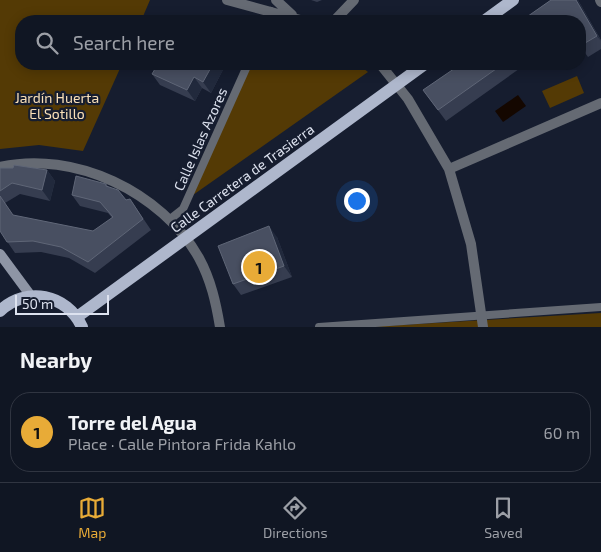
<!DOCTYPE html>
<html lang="en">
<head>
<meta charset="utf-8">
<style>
  body { margin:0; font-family:"Exo 2",sans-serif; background:#191f2b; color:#f1f3f6 }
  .scale { position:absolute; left:15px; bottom:12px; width:94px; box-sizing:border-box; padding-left:5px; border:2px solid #dde2ef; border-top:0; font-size:14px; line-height:18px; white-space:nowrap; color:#dde2ef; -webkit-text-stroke:4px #161d2f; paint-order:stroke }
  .you { position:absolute; left:356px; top:200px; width:18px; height:18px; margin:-12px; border:4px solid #fff; border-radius:50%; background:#1a73e8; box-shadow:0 0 0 8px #1a73e833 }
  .badge { display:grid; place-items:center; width:32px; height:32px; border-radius:50%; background:#e8ab37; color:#111; font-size:16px; font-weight:700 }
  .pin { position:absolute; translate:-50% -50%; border:2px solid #fff; box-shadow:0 1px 5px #0006 }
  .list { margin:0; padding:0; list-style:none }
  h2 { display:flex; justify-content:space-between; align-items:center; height:65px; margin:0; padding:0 20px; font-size:21px }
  h2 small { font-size:16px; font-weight:400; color:#9c9fa6 }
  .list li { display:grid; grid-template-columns:32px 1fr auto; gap:15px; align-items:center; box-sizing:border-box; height:80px; margin:0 10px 10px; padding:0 10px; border:1px solid #303541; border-radius:20px }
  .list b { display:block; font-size:19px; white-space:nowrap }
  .list p { margin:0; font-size:16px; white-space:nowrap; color:#9c9fa6 }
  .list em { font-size:16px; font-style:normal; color:#9c9fa6 }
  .icon { flex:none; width:28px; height:28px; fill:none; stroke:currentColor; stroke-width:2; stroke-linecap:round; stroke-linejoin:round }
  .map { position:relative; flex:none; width:601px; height:327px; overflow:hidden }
  .search { position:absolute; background:#101623; box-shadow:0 2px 12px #0003; left:15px; right:15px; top:15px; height:55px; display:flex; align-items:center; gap:12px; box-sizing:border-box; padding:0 18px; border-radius:20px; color:#9c9fa6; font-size:19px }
  .sheet { height:155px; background:#101623 }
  nav { display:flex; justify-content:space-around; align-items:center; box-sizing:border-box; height:70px; border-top:1px solid #303541; background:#101623; font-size:14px; color:#9c9fa6 }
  nav a { display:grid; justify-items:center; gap:2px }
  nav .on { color:#e8ab37 }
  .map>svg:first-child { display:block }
  .green { fill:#543a05 }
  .water { fill:#140700 }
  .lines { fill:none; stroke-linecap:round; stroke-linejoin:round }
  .pedestrian { stroke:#656a73; stroke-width:8 }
  .minor { stroke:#656a73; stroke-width:10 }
  .tertiary { stroke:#656a73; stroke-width:10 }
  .secondary { stroke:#8e95a5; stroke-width:10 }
  .primary { stroke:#aeb7cc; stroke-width:12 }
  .wall { fill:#363d50 }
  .shaded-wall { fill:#21293c }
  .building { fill:#484f61; stroke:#5f6677 }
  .labels { text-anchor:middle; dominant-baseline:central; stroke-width:4.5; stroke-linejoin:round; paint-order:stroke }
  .park-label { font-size:14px; fill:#fae0b8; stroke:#161d2f }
  .street-label { font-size:14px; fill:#dde2ef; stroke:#161d2f }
</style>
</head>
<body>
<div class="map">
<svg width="601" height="327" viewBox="0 0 601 327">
  <rect width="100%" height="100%" fill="#161d2f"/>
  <!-- green -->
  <path class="green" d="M0 0H150L141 21H21V64H122L83 151 39 145 0 149Z
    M251 64H358L368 72 193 195Z
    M577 76 584 93 550 108 542 91Z
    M601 313V327H368Z"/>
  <!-- water -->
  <path class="water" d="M518 95 526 106 503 122 495 111Z"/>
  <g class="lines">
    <!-- pedestrian -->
    <path class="pedestrian" d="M267 21 271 11
      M169 220 183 209 248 64
      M319 327 601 307"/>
    <!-- minor -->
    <path class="minor" d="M227 0 304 21
      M276 0 292 15
      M600 0 601 2
      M334 21 354 0
      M380 64 408 99 449 169 471 244 483 327
      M449 169 601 103"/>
    <!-- tertiary -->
    <path class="tertiary" d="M0 167C74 150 162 192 199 258 211 280 216 303 220 327"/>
    <!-- secondary -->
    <path class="secondary" d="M0 254 31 296"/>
    <!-- primary -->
    <path class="primary" d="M484 21 513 0
      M0 311C26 286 67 294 82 327
      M77 317 425 64"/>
  </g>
  <!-- wall -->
  <path class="wall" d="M311 0H322L317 2Z
    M551 0H578L601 40V49L588 57 580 46V21H521Z
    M153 64H226L211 93 202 88 195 101 160 85 152 74 156 68Z
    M461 64H526L446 121 423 90Z
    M0 168 47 170 55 181 50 201 20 194 5 203 13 215 93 231 112 218 108 213 80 206 72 195 106 184 109 187 126 200 130 199 151 230 95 273 69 258 41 252 15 253 0 231Z
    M277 237 292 277 241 295 233 284Z"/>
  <!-- shaded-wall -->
  <path class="shaded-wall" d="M576 0H578L601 41 597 36Z
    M213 64H226L211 93 203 82Z
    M194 77 202 88 195 101 187 90Z
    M47 170 55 181 50 201 42 190Z
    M269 226 277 237 292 277 284 266Z"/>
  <!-- building -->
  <path class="building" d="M551 0H576L597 36 580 46V21H567L566 19 563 21H521Z
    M180 19 186 21H179Z
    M158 64H213L203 82 194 77 187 90 152 74Z
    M461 64H503L438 110 423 90Z
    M14 165 47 170 42 190 12 183 0 191V168H13Z
    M76 176 106 184V186L118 190 126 200 130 199 143 219 88 262 61 247 33 241 7 242 0 231V196L13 215 93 231 113 217 100 202 72 195Z
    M269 226 284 266 233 284 218 246Z"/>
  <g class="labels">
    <!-- park labels -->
    <g class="park-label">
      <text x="57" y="97">Jardín Huerta<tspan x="57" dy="16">El Sotillo</tspan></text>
    </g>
    <!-- street labels -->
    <g class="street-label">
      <text transform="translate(200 139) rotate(-66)">Calle Islas Azores</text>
      <text transform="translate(242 178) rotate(-36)">Calle Carretera de Trasierra</text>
    </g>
  </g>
</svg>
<div class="scale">50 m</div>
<div class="you"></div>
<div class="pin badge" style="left:259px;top:267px">1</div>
<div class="search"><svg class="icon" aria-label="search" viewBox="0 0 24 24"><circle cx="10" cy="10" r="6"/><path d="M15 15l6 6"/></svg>Search here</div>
</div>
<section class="sheet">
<h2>Nearby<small></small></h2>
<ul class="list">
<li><span class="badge">1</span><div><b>Torre del Agua</b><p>Place · Calle Pintora Frida Kahlo</p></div><em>60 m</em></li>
</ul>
</section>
<nav>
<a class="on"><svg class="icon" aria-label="map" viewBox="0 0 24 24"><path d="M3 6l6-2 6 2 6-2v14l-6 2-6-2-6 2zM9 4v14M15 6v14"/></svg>Map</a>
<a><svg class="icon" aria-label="directions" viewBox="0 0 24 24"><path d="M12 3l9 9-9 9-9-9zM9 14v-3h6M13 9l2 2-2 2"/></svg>Directions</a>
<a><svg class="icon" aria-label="saved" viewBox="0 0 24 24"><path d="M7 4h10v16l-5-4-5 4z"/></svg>Saved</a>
</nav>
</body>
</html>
